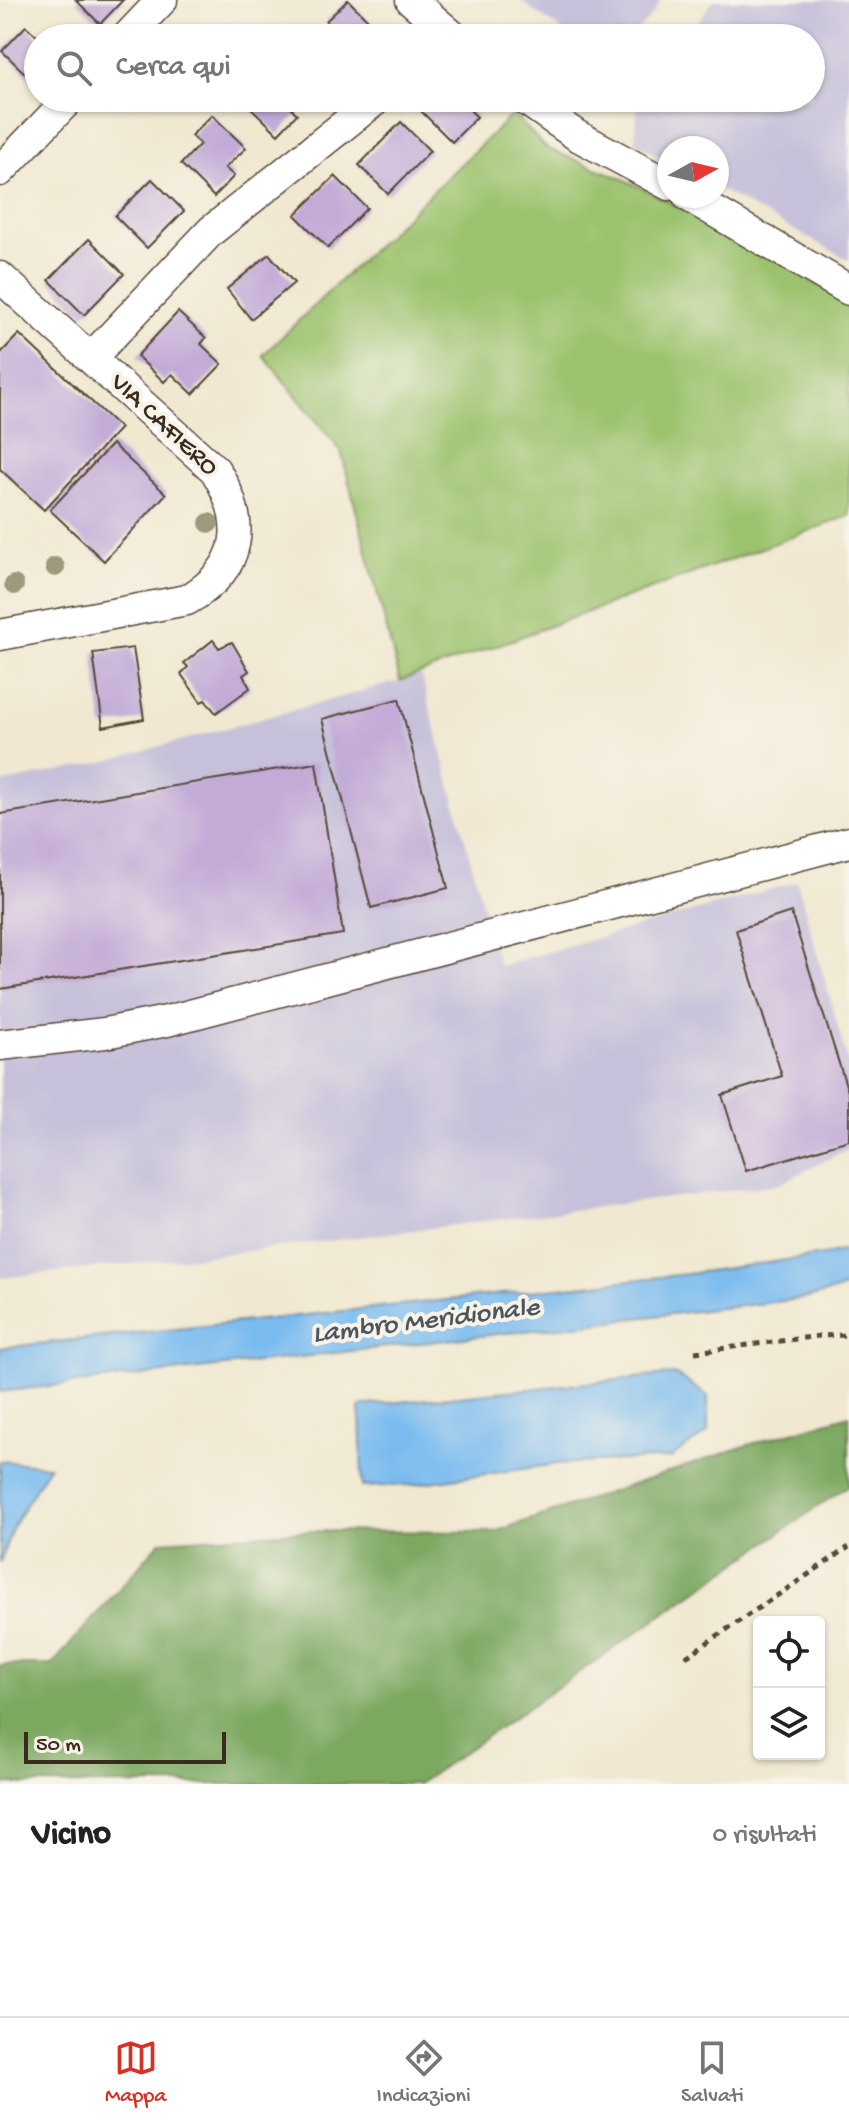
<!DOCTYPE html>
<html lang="it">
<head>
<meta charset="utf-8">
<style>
  body { margin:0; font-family:"Gochi Hand",sans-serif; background:#f6f6f6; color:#222 }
  .controls { position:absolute; right:24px; bottom:24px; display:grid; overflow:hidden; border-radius:8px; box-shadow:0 2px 6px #0004 }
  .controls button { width:72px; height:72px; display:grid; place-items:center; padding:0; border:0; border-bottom:2px solid #e0e0e0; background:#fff; color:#222; font:40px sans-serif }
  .compass { position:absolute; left:657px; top:136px; width:72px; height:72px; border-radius:50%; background:#fff; box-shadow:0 2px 6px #0004; rotate:82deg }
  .scale { position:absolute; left:24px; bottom:20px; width:202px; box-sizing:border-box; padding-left:8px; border:4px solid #3b2a1e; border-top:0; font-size:22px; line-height:28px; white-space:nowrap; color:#3b2a1e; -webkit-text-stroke:6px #f7f3e8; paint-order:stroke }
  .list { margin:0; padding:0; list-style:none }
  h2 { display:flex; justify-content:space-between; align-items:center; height:104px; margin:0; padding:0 32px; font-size:34px }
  h2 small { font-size:26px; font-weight:400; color:#767676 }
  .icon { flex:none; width:44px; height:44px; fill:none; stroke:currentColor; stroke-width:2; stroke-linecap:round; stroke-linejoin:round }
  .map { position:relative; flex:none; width:849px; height:1784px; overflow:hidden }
  .search { position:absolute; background:#fff; box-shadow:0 2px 6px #0004; left:24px; right:24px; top:24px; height:88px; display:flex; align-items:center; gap:20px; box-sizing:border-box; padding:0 28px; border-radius:44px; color:#767676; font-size:30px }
  .sheet { height:232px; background:#fff }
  nav { display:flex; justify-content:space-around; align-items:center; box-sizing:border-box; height:112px; border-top:2px solid #e0e0e0; background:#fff; font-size:22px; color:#767676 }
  nav a { display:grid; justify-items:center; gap:4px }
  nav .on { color:#d93025 }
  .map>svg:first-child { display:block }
  .industrial { fill:#c6c0da }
  .green { fill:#9bc26d; stroke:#6b7646; stroke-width:2 }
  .forest { fill:#7ca860; stroke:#5c693f; stroke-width:2 }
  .water { fill:#7abbef; stroke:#5a7286; stroke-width:2 }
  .building { fill:#c2abd7 }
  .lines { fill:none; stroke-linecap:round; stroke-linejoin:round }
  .minor-casing { stroke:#564639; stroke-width:33 }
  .path { stroke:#564639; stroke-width:5; stroke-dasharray:6 6; stroke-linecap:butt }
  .minor { stroke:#fff; stroke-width:30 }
  .tree { fill:#9c997b }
  .labels { text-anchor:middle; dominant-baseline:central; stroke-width:8; stroke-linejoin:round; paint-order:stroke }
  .street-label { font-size:26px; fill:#3b2a1e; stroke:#f7f3e8 }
  .water-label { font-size:28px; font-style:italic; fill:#4e565d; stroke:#f7f3e8 }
</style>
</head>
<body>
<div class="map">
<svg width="849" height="1784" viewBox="0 0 849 1784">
  <rect width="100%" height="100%" fill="#f7f3e8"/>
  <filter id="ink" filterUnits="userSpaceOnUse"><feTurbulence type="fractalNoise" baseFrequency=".0125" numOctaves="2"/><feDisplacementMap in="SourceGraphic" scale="16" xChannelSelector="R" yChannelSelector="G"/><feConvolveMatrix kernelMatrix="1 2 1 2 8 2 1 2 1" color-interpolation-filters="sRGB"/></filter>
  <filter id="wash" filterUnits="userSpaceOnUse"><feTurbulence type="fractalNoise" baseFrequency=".006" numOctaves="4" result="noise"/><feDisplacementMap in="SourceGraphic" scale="32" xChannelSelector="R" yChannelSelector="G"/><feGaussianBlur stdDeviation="1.8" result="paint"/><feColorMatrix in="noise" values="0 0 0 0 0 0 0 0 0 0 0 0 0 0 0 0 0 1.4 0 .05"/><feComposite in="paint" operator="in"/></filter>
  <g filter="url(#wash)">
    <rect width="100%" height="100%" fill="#f0e8d0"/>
    <!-- industrial -->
    <path class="industrial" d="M519 0H661L652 15 630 38H573Z
      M714 0H849V260L717 188V148H669V162L635 142 638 104 642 98H811V38H686Z
      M421 675 499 966 797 882 849 1066V1148L780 1184 224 1254 0 1278V783L99 763Z"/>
    <!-- green -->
    <path class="green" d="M513 114 546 148 623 179 747 240 849 304V516L400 681 341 451 263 355Z"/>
    <!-- forest -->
    <path class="forest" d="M849 1415V1485L418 1784H0V1665H52L161 1541 306 1531 494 1532 748 1445Z"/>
    <!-- water -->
    <path class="water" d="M849 1249V1287L808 1298 0 1392V1348L687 1274 829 1254Z
      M675 1374 708 1396V1432L671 1458 557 1464 410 1485 362 1487 360 1406Z
      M0 1461 49 1466 13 1526 0 1563Z"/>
    <g id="blocks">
      <!-- building -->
      <path class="building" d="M76 0H123L100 24Z
        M348 0 381 33 375 38H326L335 29 326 21Z
        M26 26 38 37V86L2 51Z
        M248 98H297L289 106 297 114 278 134 244 101Z
        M430 98H458L477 117 452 142 419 109Z
        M212 115 246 148 225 168 234 176 214 197 181 164 200 144 191 136Z
        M401 122 430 151 388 194 359 165Z
        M335 176 367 208 328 248 295 215Z
        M152 179 184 211 147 248 115 216Z
        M89 239 124 274 84 315 49 280Z
        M269 254 294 283 251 319 227 289Z
        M178 312 206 338 201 344 222 364 193 394 172 374 164 382 137 356Z
        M19 334 120 428 44 510 0 469V354Z
        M112 444 166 494 104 561 50 510Z
        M213 640 219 648 232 642 249 671 243 675 250 688 216 713 205 700 201 702 181 674 188 667 184 663Z
        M133 648 144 719 103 727 93 653Z
        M399 699 448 888 371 908 322 719Z
        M316 763 343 934 0 989V814Z
        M791 912 849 1095V1140L746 1171 722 1095 782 1076 736 930Z"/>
    </g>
  </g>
  <g filter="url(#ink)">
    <use href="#blocks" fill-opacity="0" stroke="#564639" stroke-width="2"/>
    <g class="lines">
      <defs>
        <path id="minor" d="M411 0 455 38
          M126 38 162 0
          M523 98 576 135 669 185
          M0 171 70 98
          M688 196 849 290
          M0 277 215 470C248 523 243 568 187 600L0 635
          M91 358 211 231 378 98
          M0 1045 105 1033 167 1021 849 842"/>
      </defs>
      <!-- minor casing -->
      <use href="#minor" class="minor-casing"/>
      <!-- path -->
      <path class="path" d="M695 1352 819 1336 849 1335
        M686 1657 849 1547"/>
      <!-- minor -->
      <use href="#minor" class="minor"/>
    </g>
    <!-- trees -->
    <g class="tree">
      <circle cx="209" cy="523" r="10"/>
      <circle cx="55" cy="567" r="10"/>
      <circle cx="14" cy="585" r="10"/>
    </g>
  </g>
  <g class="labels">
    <!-- street labels -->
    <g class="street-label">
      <text transform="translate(163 426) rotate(43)">VIA CAFIERO</text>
    </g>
    <!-- water labels -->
    <g class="water-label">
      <text transform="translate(426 1322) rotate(-7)">Lambro Meridionale</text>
    </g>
  </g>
</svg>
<div class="controls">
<button><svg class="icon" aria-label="locate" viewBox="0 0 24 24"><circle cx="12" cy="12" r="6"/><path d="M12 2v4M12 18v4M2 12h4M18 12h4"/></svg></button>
<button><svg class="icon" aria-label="layers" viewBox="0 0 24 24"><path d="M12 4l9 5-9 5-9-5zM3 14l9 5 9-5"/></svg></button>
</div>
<svg class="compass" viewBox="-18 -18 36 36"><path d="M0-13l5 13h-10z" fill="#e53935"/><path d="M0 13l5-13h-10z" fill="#767676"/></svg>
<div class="scale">50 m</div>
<div class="search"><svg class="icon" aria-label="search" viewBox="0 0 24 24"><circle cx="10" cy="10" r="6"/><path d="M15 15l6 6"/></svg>Cerca qui</div>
</div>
<section class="sheet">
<h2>Vicino<small>0 risultati</small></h2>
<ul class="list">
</ul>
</section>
<nav>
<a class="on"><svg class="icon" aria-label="map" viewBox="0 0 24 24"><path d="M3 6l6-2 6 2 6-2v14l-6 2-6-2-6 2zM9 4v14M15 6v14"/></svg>Mappa</a>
<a><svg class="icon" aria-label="directions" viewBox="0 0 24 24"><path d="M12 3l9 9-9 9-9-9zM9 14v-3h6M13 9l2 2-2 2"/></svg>Indicazioni</a>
<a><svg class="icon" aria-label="saved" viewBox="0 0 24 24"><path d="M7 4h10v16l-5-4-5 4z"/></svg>Salvati</a>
</nav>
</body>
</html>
